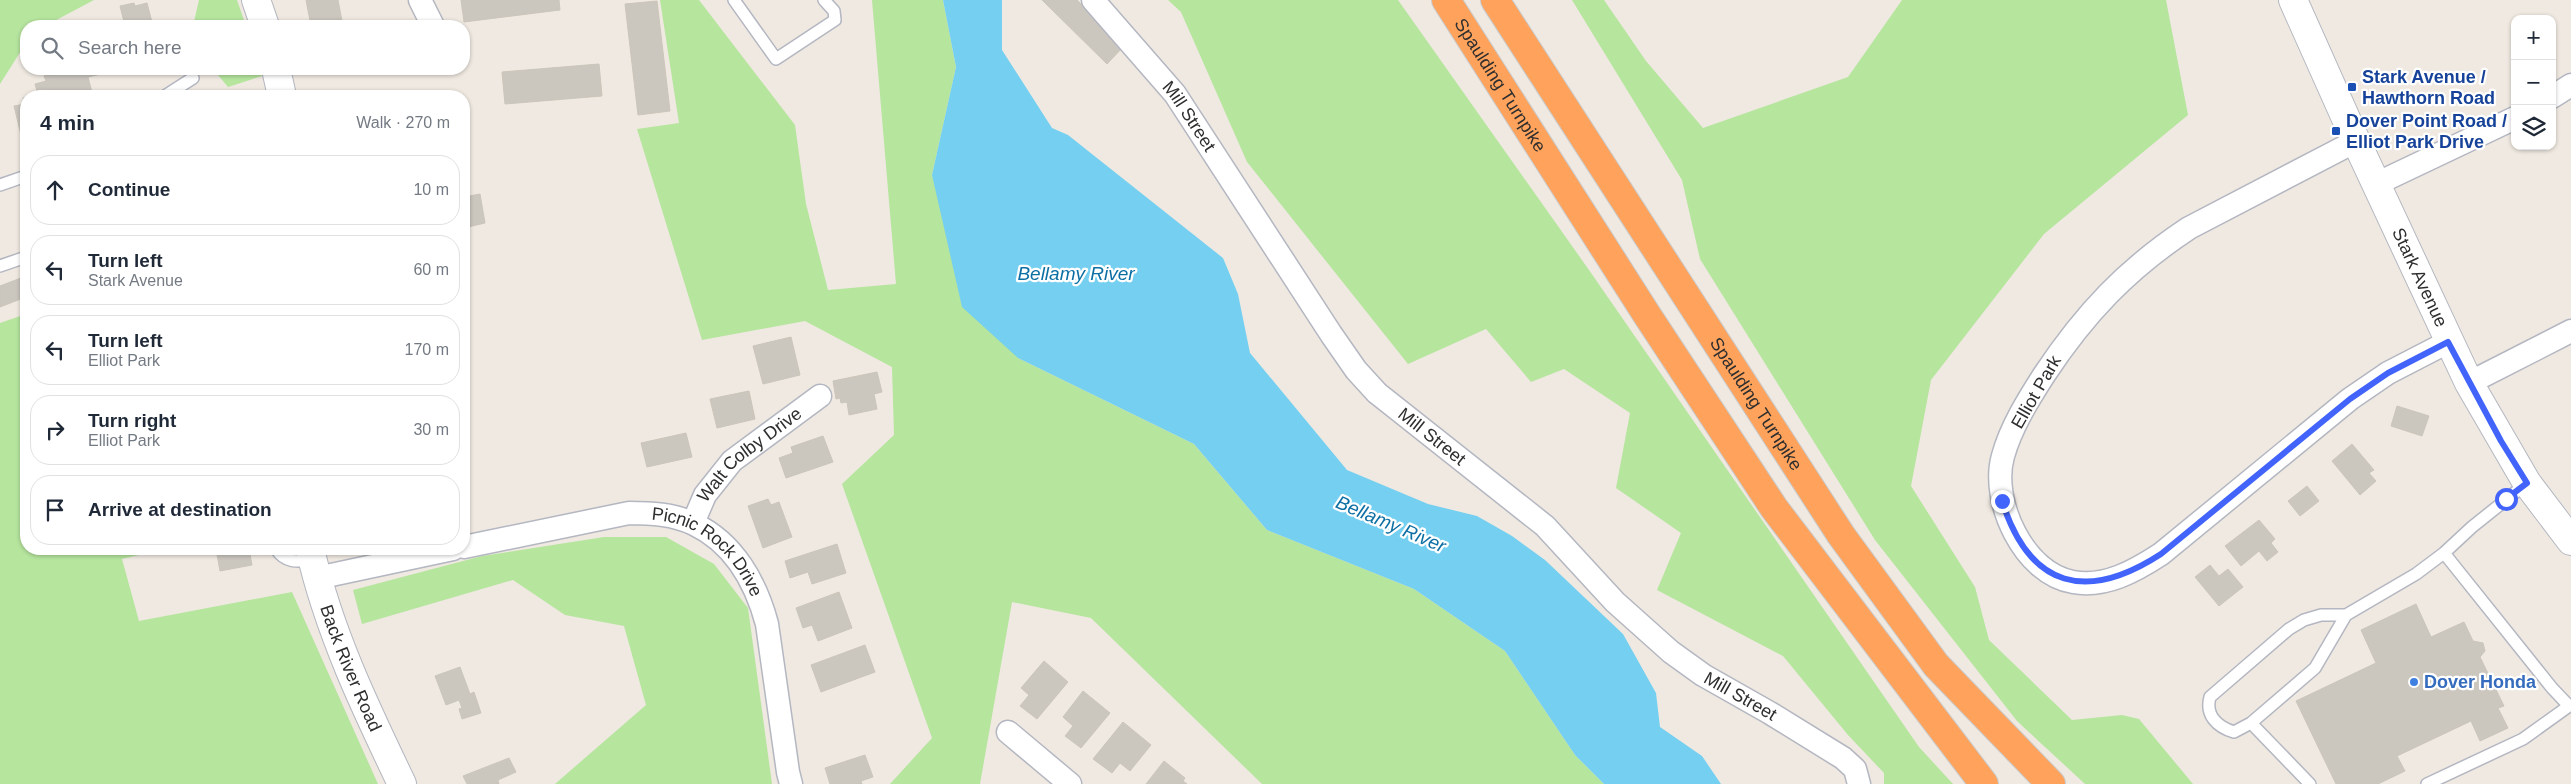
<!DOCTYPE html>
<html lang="en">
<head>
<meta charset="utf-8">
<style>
  body { margin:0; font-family:Helvetica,sans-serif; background:#f2f2f3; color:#1f2937 }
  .controls { position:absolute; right:15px; top:15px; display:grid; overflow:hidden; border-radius:10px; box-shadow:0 1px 4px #0004 }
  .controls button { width:45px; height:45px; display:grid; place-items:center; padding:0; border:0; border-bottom:1px solid #e0e1e3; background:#fff; color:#1f2937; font:25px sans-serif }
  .stop { position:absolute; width:15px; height:15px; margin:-11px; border:4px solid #4264fb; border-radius:50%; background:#fff }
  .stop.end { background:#4264fb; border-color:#fff; box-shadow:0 1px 5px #0008 }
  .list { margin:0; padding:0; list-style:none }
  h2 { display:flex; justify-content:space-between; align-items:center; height:65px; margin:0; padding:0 20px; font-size:21px }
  h2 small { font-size:16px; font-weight:400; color:#747a83 }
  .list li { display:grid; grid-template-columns:32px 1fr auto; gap:15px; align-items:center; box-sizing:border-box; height:70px; margin:0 10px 10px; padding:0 10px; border:1px solid #e0e1e3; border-radius:20px }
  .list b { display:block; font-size:19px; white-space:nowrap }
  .list p { margin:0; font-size:16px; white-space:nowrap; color:#747a83 }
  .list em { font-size:16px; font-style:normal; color:#747a83 }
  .icon { flex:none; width:28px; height:28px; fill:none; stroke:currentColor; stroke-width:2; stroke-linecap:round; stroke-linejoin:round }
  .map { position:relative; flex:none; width:2571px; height:784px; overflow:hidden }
  .search { position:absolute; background:#fff; box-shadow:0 1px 4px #0004; left:20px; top:20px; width:450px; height:55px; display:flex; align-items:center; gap:12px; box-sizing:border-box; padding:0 18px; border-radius:20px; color:#747a83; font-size:19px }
  .panel { position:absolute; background:#fff; box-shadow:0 1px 4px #0004; left:20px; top:90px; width:450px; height:465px; border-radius:20px }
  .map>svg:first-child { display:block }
  .green { fill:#b6e59e }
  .water { fill:#75cff0 }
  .building { fill:#cbc7bf; stroke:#cbc5ba }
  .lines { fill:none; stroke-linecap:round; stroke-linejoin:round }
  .lane-casing { stroke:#b4b7c1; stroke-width:14 }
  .street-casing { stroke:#b4b7c1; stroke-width:25 }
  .secondary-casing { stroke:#b4b7c1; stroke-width:30 }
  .highway-casing { stroke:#c9c9c9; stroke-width:30 }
  .lane { stroke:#fff; stroke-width:11 }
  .street { stroke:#fff; stroke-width:22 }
  .secondary { stroke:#fff; stroke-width:28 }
  .highway { stroke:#ffa35c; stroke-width:28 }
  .route { stroke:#4264fb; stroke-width:6 }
  .transit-dot { fill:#1a4fb4; stroke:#fff; stroke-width:2 }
  .shop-dot { fill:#3f7fe0; stroke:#fff; stroke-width:2 }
  .labels { text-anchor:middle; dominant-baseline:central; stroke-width:4.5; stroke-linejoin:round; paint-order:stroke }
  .transit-label { font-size:18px; font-weight:bold; fill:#164399; stroke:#fff; text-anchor:start }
  .street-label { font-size:18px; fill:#2e2e2e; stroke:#fff }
  .shop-label { font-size:18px; font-weight:bold; fill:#366cbe; stroke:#fff; text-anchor:start }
  .water-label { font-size:19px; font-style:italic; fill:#0d6fa3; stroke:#fff }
</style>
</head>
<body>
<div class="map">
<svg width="2571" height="784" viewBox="0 0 2571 784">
  <rect width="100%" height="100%" fill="#efe9e1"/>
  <!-- green -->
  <path class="green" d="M0 0H94L45 26H26V43L0 84Z
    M199 0H237L246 26H193Z
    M660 0H699L795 125 806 204 828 290 896 284 872 0H943L956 67 932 175 1018 358 1194 444 1267 530 1414 589 1505 651 1575 755 1604 784H1262L1091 618 1012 602 980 784H890L932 738 842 484 894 435 892 367 805 321 702 340 637 129 679 123Z
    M1168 0H1398L1589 270 1919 747 1953 784H1884V773L1848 735 1783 656 1657 590 1681 533 1616 488 1630 413 1564 369 1531 382 1486 329 1408 364 1247 162 1181 12Z
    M1572 0H1604L1646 61 1703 128 1848 77 1902 0H2166L2188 115 2044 234 1931 380 1911 486 1975 587 1989 640 2072 720 2122 715 2139 719 2193 784H2085L2017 721 1875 540 1700 259 1682 180Z
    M213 69H260L262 76 228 87Z
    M26 314V549H164L122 559 139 621 292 592 378 784H0V323Z
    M604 537H666L714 564 748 608 772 784H555L646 705 624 626 565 615 513 580 362 624 353 590 482 556Z"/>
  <!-- water -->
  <path class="water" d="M943 0H1002V50L1052 128 1068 135 1223 258 1238 294 1250 353 1347 470 1428 504 1477 516 1512 536 1545 560 1623 634 1656 693 1660 727 1702 756 1721 784H1604L1575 755 1505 651 1414 589 1267 530 1194 444 1018 358 962 307 932 175 956 67Z"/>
  <!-- building -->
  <path class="building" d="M306 0H338L343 26H311Z
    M461 0H559L560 10 464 22Z
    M1042 0H1077L1124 46 1107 64Z
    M657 1 670 111 638 115 625 4Z
    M134 3 135 6 147 3 153 26H125L120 6Z
    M599 64 602 96 505 104 502 72Z
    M73 69H123L88 77 93 96H32L38 95 35 84 46 81 44 76Z
    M451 93V96H377Z
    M23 98H26V142L23 143 14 106 25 104Z
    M480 194 485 223 464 228V197Z
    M26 276V297L0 307V286Z
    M791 337 800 375 763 384 753 346Z
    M877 372 882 392 874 394 877 409 849 415 847 402 841 403 840 398 836 399 833 381Z
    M749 391 755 419 717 428 710 399Z
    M2397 406 2429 416 2422 436 2391 426Z
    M686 433 692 457 647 467 641 443Z
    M823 436 833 462 786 478 779 458 793 453 791 447Z
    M2352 444 2374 470 2369 473 2376 481 2360 495 2332 461Z
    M2307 486 2319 501 2300 516 2288 501Z
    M768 499 771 505 779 502 792 537 763 548 748 506Z
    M2259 520 2275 539 2271 543 2278 552 2267 561 2259 551 2241 566 2225 546Z
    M837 544 846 573 812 584 808 572 790 578 785 561Z
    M216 549H249L252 565 220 571Z
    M2210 565 2219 576 2228 569 2243 587 2219 606 2195 577Z
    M839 592 852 628 818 641 812 625 803 628 796 608Z
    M2416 604 2431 637 2464 622 2473 641 2483 643 2485 651 2480 657 2504 706 2498 708 2508 728 2480 741 2471 721 2397 756 2405 771 2378 784H2336L2296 701 2376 663 2361 630Z
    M865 645 875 672 821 692 811 665Z
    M1044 661 1068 682 1037 719 1020 706 1029 695 1021 688Z
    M460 667 470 694 474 692 481 713 462 719 459 709 462 708 459 700 446 705 435 676Z
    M1083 691 1110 713 1081 748 1065 736 1073 726 1063 717Z
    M1123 722 1151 745 1130 771 1120 763 1112 773 1093 759Z
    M865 755 873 777 861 781 862 784H830L825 768Z
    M509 758 516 772 498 780 499 784H467L463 776Z
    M1164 761 1185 778 1183 781 1187 784H1146Z"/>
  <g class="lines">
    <defs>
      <path id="lane" d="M734 0 776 59 835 20 834 11 824 0
        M165 96 193 78
        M0 185 26 176
        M0 266 26 257
        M2527 483 2472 527 2444 553 2552 688 2569 706 2571 705
        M276 549C285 563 297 562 313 560
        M2251 723 2234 732C2217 727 2205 715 2210 697L2289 629 2304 620 2321 615H2346
        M2310 784 2251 723 2315 668 2346 615 2416 574 2444 553
        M2427 784 2523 739 2569 706"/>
      <g id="street">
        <path d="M420 0 433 26"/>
        <path id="s1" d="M1093 0 1175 94 1331 334 1356 370 1377 393 1545 526 1615 602 1671 652 1703 675 1770 713 1843 758 1855 769 1859 784"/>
        <path d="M2552 97 2571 85"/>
        <path d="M2356 141 2189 228C2127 269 2085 313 2044 375 2028 400 2011 427 2003 456 1990 501 2024 574 2073 582 2105 588 2135 571 2161 554L2350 399 2388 373 2448 342"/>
        <path d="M2376 184 2515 118"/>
        <path d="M2469 383 2571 331"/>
        <path id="s2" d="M693 523 705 495 732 461 820 396"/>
        <path id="s3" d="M464 547 629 513C650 513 674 514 694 524 734 543 756 583 767 624L788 772 791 784"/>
        <path d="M317 578 453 549"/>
        <path d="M1008 732 1070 784"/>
      </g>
      <g id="secondary">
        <path d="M256 0 265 26"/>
        <path id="s4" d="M2293 0 2356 141 2469 383 2527 483 2571 541"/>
        <path d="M276 69 282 96"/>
        <path id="s5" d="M310 549C329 632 365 707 402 784"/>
      </g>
      <g id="highway">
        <path id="s6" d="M1446 0 1647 315 1774 508 1984 784"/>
        <path id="s7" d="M1495 0 1841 535 1936 665 2051 784"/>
      </g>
    </defs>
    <!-- lane casing -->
    <use href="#lane" class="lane-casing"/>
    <!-- street casing -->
    <use href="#street" class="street-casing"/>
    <!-- secondary casing -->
    <use href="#secondary" class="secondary-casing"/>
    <!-- highway casing -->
    <use href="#highway" class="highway-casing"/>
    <!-- lane -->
    <use href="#lane" class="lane"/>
    <!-- street -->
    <use href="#street" class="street"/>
    <!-- secondary -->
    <use href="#secondary" class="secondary"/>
    <!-- highway -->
    <use href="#highway" class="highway"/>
  </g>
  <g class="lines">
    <!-- route -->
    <path class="route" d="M2002 501C2030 589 2087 602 2161 554L2350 399 2388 373 2448 342 2501 441 2527 483 2506 499"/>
  </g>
  <!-- markers -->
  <g class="transit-dot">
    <rect x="2347" y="82" width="10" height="10" rx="2.5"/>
    <rect x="2331" y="126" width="10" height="10" rx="2.5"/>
  </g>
  <circle class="shop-dot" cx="2414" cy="682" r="5"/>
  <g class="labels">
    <!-- transit labels -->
    <g class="transit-label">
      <text x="2362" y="77">Stark Avenue /<tspan x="2362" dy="21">Hawthorn Road</tspan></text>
      <text x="2346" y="121">Dover Point Road /<tspan x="2346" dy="21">Elliot Park Drive</tspan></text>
    </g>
    <!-- street labels -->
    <g class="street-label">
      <text stroke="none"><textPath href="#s6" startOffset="101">Spaulding Turnpike</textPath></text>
      <text stroke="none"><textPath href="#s1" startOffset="151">Mill Street</textPath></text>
      <text stroke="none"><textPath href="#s4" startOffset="305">Stark Avenue</textPath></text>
      <text transform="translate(2036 392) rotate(-60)">Elliot Park</text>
      <text stroke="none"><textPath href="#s7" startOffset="481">Spaulding Turnpike</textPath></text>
      <text stroke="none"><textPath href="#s1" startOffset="556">Mill Street</textPath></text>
      <text stroke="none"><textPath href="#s2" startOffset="91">Walt Colby Drive</textPath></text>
      <text stroke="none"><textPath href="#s3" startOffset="262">Picnic Rock Drive</textPath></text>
      <text stroke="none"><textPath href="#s5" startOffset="126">Back River Road</textPath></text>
      <text stroke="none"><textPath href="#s1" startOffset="961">Mill Street</textPath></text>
    </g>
    <!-- shop labels -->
    <g class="shop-label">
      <text x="2424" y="682">Dover Honda</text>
    </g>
    <!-- water labels -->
    <g class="water-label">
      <text x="1076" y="273">Bellamy River</text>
      <text transform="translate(1391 524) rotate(23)">Bellamy River</text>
    </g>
  </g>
</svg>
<div class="controls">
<button>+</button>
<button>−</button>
<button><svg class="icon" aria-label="layers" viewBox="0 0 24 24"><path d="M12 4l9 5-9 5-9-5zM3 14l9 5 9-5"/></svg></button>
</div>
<div class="stop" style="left:2506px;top:499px"></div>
<div class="stop end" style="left:2002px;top:501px"></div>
<div class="search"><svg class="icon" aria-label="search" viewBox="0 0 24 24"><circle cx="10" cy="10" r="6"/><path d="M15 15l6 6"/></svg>Search here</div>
<section class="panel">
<h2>4 min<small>Walk · 270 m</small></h2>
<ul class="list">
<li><svg class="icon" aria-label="ahead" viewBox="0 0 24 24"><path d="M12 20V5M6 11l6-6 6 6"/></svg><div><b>Continue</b></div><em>10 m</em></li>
<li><svg class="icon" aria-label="left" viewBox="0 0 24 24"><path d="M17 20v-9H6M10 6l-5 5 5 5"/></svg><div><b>Turn left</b><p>Stark Avenue</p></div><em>60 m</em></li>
<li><svg class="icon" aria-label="left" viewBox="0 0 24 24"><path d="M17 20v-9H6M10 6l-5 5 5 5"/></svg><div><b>Turn left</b><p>Elliot Park</p></div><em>170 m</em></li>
<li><svg class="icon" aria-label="right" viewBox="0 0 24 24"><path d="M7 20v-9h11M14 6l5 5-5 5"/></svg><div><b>Turn right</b><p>Elliot Park</p></div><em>30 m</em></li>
<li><svg class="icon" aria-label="arrive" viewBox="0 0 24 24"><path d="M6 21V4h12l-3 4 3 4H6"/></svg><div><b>Arrive at destination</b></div></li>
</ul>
</section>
</div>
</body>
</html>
